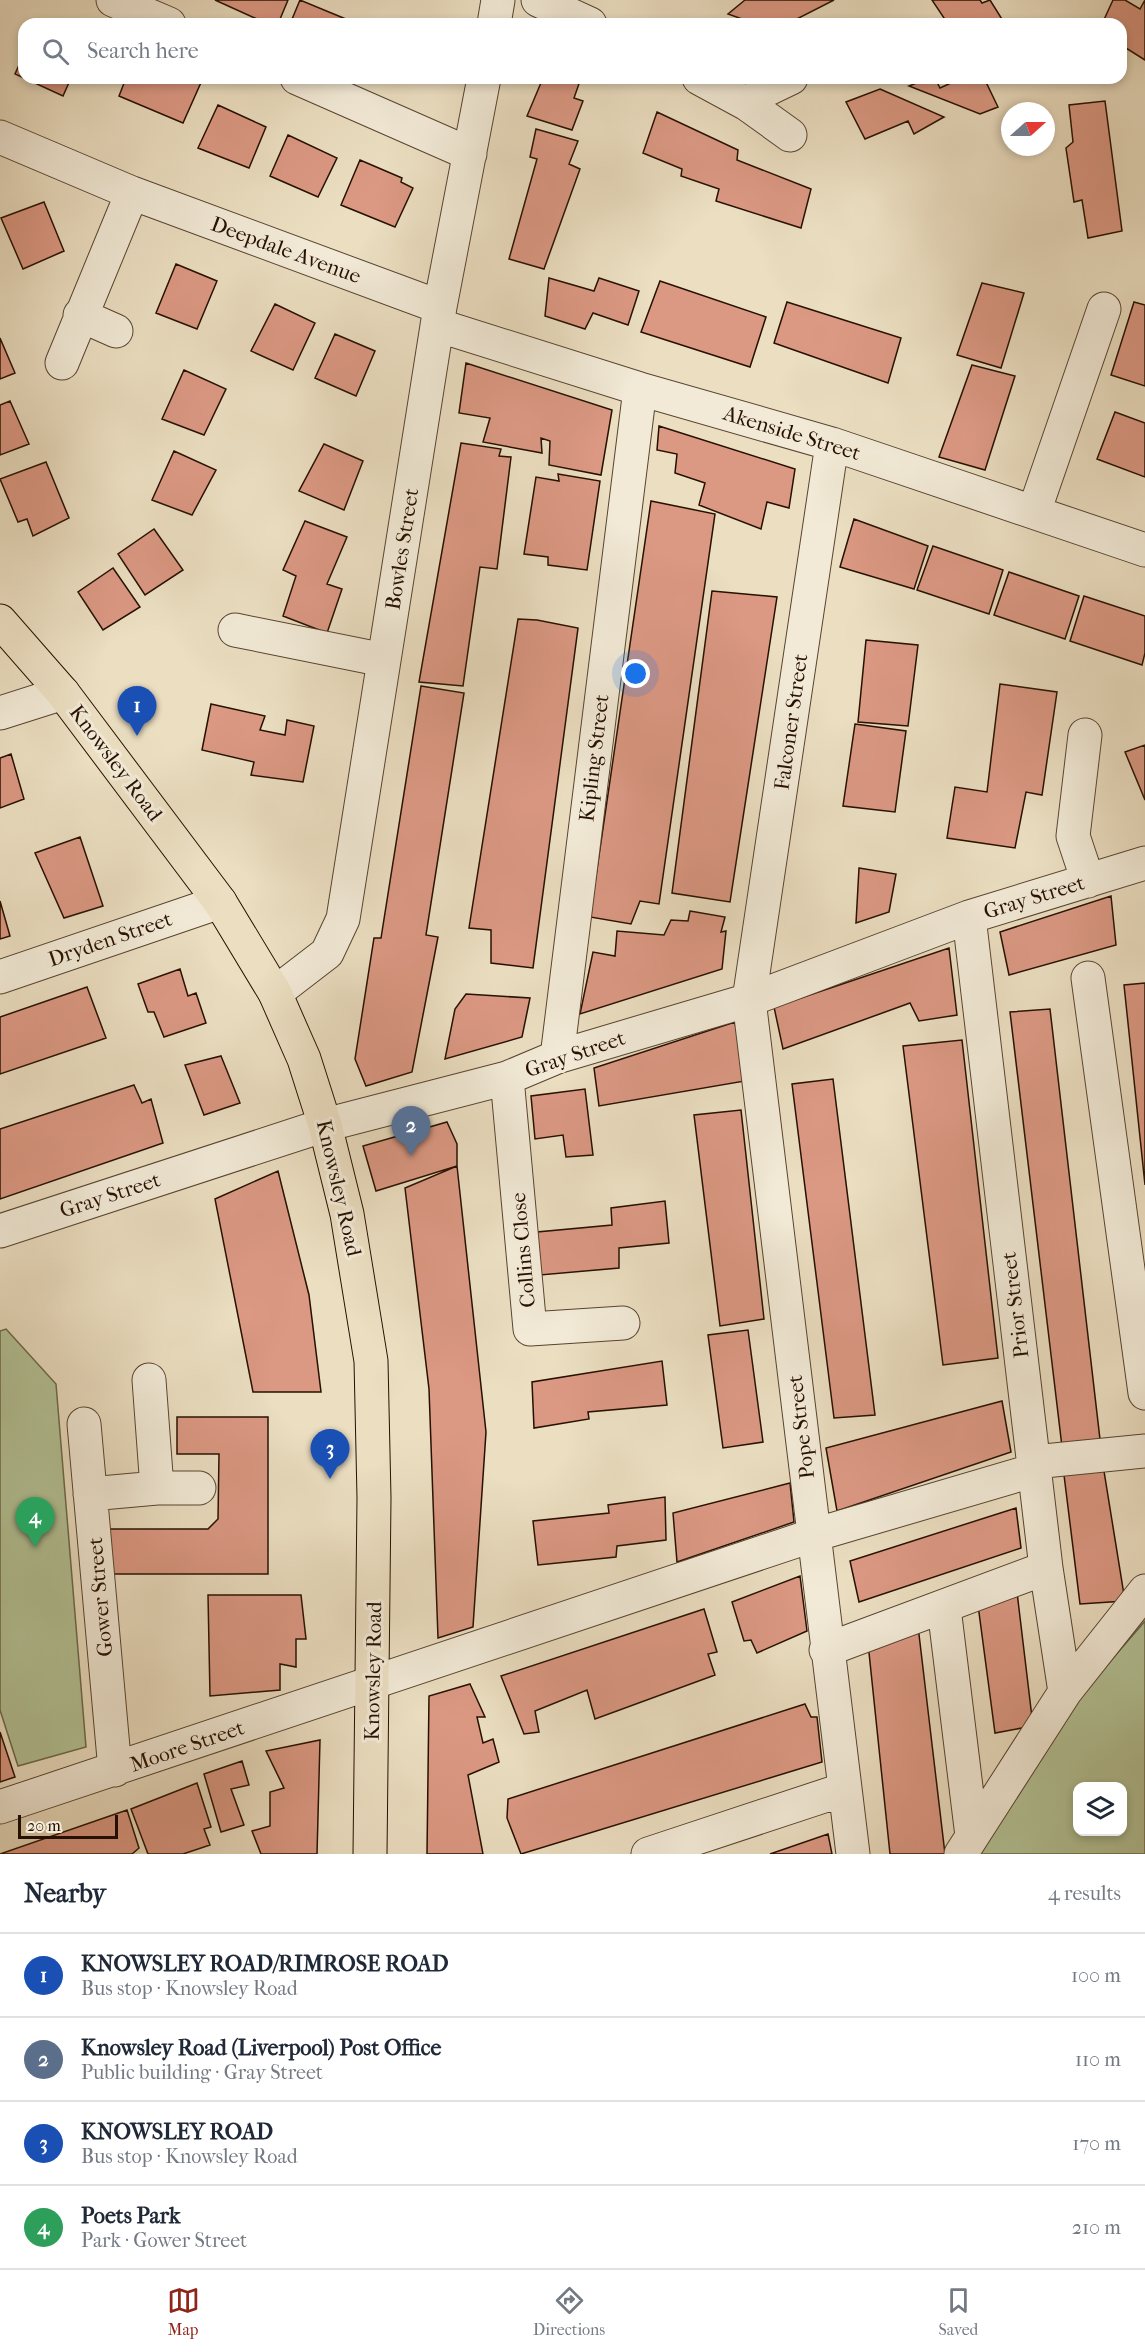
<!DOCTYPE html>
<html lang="en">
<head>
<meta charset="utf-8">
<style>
  body { margin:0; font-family:"IM FELL French Canon",serif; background:#f2f2f3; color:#1f2937 }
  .controls { position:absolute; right:18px; bottom:18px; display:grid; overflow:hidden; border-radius:12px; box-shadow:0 3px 9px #0003 }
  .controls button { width:54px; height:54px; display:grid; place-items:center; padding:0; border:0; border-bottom:2px solid #e0e1e3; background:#fff; color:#1f2937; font:30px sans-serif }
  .compass { position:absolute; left:1001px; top:102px; width:54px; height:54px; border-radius:50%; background:#fff; box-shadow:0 3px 9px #0003; rotate:69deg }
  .scale { position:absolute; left:18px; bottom:15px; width:100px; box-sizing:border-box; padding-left:6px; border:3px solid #261000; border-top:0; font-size:16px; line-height:21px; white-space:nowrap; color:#261000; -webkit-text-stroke:4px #f2ead7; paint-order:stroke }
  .you { position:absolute; left:636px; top:674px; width:21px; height:21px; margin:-15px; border:4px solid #fff; border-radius:50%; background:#1a73e8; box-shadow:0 0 0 9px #1a73e833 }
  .badge { display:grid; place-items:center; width:39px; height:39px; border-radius:50%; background:#8f2418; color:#fff; font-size:20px; font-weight:700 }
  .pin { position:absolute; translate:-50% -50px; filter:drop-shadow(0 2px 3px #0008) }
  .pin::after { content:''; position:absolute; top:32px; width:21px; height:18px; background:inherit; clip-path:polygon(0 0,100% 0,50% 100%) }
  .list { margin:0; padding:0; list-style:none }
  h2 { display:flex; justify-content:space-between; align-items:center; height:78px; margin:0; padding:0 24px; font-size:26px }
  h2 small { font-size:20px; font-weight:400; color:#747a83 }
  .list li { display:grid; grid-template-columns:39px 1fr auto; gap:18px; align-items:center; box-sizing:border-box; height:84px; padding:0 24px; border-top:2px solid #e0e1e3 }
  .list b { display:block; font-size:22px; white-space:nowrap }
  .list p { margin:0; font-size:20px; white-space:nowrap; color:#747a83 }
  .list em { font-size:20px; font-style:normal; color:#747a83 }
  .icon { flex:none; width:33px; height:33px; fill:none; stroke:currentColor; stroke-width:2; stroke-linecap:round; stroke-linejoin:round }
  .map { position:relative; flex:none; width:1145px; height:1854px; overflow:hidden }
  .search { position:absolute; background:#fff; box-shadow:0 3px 9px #0003; left:18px; right:18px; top:18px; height:66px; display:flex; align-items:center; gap:15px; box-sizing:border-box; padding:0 21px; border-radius:18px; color:#747a83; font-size:22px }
  .sheet { height:414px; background:#fff }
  nav { display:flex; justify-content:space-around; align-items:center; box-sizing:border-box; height:84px; border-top:2px solid #e0e1e3; background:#fff; font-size:16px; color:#747a83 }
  nav a { display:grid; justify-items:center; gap:3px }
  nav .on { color:#8f2418 }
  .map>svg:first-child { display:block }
  .green { fill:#b3c296; stroke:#6c694b; stroke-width:1.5; fill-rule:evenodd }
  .building { fill:#db9883; stroke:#261000; stroke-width:1.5 }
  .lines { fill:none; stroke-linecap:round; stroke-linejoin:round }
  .minor-casing { stroke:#574430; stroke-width:35 }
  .major-casing { stroke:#261000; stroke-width:35 }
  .minor { stroke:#f2ead7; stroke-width:33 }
  .major { stroke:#ebdec1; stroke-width:33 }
  .labels { text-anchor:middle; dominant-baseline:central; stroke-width:6; stroke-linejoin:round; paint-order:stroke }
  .street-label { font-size:21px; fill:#261000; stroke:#f2ead7 }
</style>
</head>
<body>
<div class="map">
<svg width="1145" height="1854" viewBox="0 0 1145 1854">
  <rect width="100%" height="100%" fill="#ebdec1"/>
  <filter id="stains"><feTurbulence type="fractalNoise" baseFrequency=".00333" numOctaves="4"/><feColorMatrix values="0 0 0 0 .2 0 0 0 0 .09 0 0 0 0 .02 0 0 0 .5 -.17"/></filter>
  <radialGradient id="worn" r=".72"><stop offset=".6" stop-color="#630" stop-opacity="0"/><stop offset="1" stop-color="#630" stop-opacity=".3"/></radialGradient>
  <!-- green -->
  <path class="green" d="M6 1329 56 1384 86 1747 18 1766 0 1710V1331Z
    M1145 1621V1854H976L1074 1703ZM1078 1786H1122V1832H1078Z"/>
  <!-- building -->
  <path class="building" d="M215 0H288L278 24H268Z
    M300 0 353 22 352 24H290Z
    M745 0H834L787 24H756L728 14Z
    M932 0H980L982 3 990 0 1005 24H948Z
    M1113 0H1125L1140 9 1145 0V60L1126 48 1121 54V24H1102Z
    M24 54V78H71L63 96 15 74Z
    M126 78H203L183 123 119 96Z
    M543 78H581L574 98 583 101 572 130 527 116Z
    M929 78H935L940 88 962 78H984L998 107 980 114 909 86Z
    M880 89 944 117 914 134 908 121 865 139 846 102Z
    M1105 101 1122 231 1088 238 1082 200 1074 202 1066 148 1073 142 1069 105Z
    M218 105 266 127 249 168 198 148Z
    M657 112 738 150 737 160 811 189 801 228 716 201 719 189 681 176 682 169 643 153Z
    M536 129 578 141 569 164 580 169 544 269 509 259 537 159 530 157Z
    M288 135 337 158 318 197 270 176Z
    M360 160 402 178 401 182 413 188 395 227 341 205Z
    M44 202 64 251 23 269 1 218Z
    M176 264 217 281 197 329 156 313Z
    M549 278 594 291 599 278 639 291 628 325 593 313 585 329 545 316Z
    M660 281 766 317 750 367 641 332Z
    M982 283 1024 293 1001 368 957 355Z
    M787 302 901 338 888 383 774 343Z
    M1134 302 1145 305V386L1111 375Z
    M275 304 315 323 293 370 251 351Z
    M335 334 375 351 356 396 315 378Z
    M0 338 15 373 0 379Z
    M466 363 612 410 601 475 549 465 550 441 541 438 542 453 483 442 490 418 459 413Z
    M972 365 1015 376 985 470 939 457Z
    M184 370 226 389 204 435 162 419Z
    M10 401 29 444 0 455V405Z
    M1115 412 1145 423V477L1097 459Z
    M659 426 795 469 789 508 767 502 761 529 699 505 705 483 675 473 677 454 657 450Z
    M461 443 501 449 499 456 511 457 497 569 480 567 463 686 419 682Z
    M324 444 363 461 344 510 299 491Z
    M174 451 216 470 192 515 152 500Z
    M46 462 69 518 33 536 27 519 18 522 0 479Z
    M558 474 600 481 587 570 548 565V557L524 554 536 477 559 481Z
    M651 501 715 514 659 904 640 901 631 924 590 917Z
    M854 519 928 546 914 589 840 567Z
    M305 521 347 537 327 584 342 589 327 633 283 616 296 576 283 570Z
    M154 529 183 570 145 595 118 554Z
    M933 546 1003 570 989 614 917 590Z
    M113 568 140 607 103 630 78 592Z
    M1009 572 1079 596 1065 639 994 615Z
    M712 591 777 597 730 902 672 893Z
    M1084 596 1145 616V653L1142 665 1070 641Z
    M518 619 537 620 578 628 533 968 491 963V930L469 928Z
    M866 640 918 645 908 726 858 722Z
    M1000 684 1057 692 1042 795 1026 792 1015 848 947 838 955 787 987 792Z
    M421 686 464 693 426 935 438 937 412 1072 366 1086 355 1059 374 938H381Z
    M211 704 265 716 260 730 285 735 287 720 314 726 303 782 251 775 254 762 202 750Z
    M855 724 906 731 895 812 843 806Z
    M1145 745V800L1125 752Z
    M11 754 24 799 0 808V758Z
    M80 837 103 906 64 918 35 853Z
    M859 868 896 874 889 912 856 923Z
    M1111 896 1116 945 1009 975 1000 932Z
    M0 901 10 936 0 939Z
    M690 911 725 917 721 932 726 931 722 969 580 1014 593 952 615 956 617 931 664 935 671 920 688 921Z
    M949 948 957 1015 919 1021 910 1003 783 1049 774 1007Z
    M180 969 188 996 196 993 206 1023 164 1037 154 1012H148L138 984Z
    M1145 983V1185L1124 985Z
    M87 987 106 1038 0 1074V1017Z
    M466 994 530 998 522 1037 445 1059 455 1009Z
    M1050 1009 1101 1448 1063 1455 1010 1012Z
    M735 1022 745 1081 599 1106 594 1068Z
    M962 1040 998 1358 943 1365 903 1046Z
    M221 1056 240 1103 204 1115 185 1065Z
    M833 1079 875 1415 834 1418 792 1084Z
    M134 1085 142 1103 151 1099 163 1143 0 1199V1129Z
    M585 1089 593 1155 566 1157 563 1135 535 1139 531 1096Z
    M741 1110 764 1319 720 1326 694 1115Z
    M447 1122 457 1144V1166L376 1191 363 1146Z
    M457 1166 486 1432 473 1627 438 1638 429 1389 405 1188Z
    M278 1171 309 1295 321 1392H253L215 1199Z
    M665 1201 669 1243 619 1248V1268L540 1275 537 1232 612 1225 611 1208Z
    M748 1330 763 1442 723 1448 708 1335Z
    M662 1361 667 1405 588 1412 589 1419 534 1428 532 1382Z
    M1002 1401 1011 1452 837 1511 826 1448Z
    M177 1417H268V1574H109V1529H208L218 1519 219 1454H177Z
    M1103 1465 1125 1601 1080 1604 1063 1467Z
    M790 1483 794 1522 677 1562 673 1513Z
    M665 1497 666 1540 617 1546 616 1557 538 1565 533 1521 609 1513 608 1505Z
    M1016 1508 1021 1548 859 1602 850 1561Z
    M800 1576 807 1631 757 1653 751 1640 744 1641 732 1602Z
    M1017 1592 1033 1726 995 1733 978 1605Z
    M208 1595H301L306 1639H296V1667L280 1664V1690L210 1696Z
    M704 1609 717 1652 708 1654 715 1675 595 1719 587 1690 535 1711 539 1732 524 1734 501 1676Z
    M918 1626 945 1854H890L868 1643Z
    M470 1684 485 1717H477L483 1743 493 1739 499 1762 468 1775 483 1854H427L429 1696Z
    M805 1704 811 1717H817L822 1762 521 1854 507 1818 508 1799Z
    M0 1732 15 1777 0 1782Z
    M320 1740 317 1854H261L252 1831 270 1826V1792L284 1788 266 1751Z
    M242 1761 249 1785 231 1789 244 1825 221 1832 204 1774Z
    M197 1783 211 1827 204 1829 210 1845 183 1854H148L131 1809Z
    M127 1810 139 1848 132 1854H0Z
    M828 1834 832 1854H770Z"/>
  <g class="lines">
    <defs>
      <path id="minor" d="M113 0 169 24
        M538 0 590 24
        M494 24 498 0
        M297 78 470 154
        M699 78 747 104 790 135
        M747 104 764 91 791 78
        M0 137 132 193 440 307
        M80 315 116 331
        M437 325 640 389 832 444 1145 550
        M62 363 132 193
        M832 444 749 1000 853 1854
        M1034 512 1104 309
        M235 630 384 660
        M0 713 63 693
        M1085 735 1073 836 1088 881
        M969 917 1046 1568 1065 1692
        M0 977 220 902
        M1088 978 1145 1393
        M275 993 327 953 343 919 440 307 484 78
        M557 1057 640 389
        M507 1078 530 1329 623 1323
        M0 1231 325 1125 507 1078 557 1057 749 1000 969 917 1145 863
        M84 1424 115 1770
        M1034 1462 1145 1451
        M157 1488H199
        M90 1494 157 1488 149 1380
        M944 1608 972 1836
        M826 1650 1046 1568
        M0 1807 814 1535 1035 1470
        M648 1854 845 1789
        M961 1854 1065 1692 1145 1591"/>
      <path id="major" d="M0 621 63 693 220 902 275 993 304 1059 325 1125 347 1214 371 1361 374 1498 370 1854"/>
    </defs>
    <!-- minor casing -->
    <use href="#minor" class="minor-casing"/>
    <!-- major casing -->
    <use href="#major" class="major-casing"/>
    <!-- minor -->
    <use href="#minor" class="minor"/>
    <!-- major -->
    <use href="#major" class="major"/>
  </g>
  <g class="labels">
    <!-- street labels -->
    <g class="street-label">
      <text transform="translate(286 250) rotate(20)">Deepdale Avenue</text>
      <text transform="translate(792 433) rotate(17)">Akenside Street</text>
      <text transform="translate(402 549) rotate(-81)">Bowles Street</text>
      <text transform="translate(791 722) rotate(-82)">Falconer Street</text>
      <text transform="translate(594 758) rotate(-83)">Kipling Street</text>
      <text transform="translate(116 763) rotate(53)">Knowsley Road</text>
      <text transform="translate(1034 897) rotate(-17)">Gray Street</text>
      <text transform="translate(110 939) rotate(-19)">Dryden Street</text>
      <text transform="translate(575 1054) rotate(-19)">Gray Street</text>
      <text transform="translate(339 1188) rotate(77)">Knowsley Road</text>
      <text transform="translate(110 1195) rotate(-18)">Gray Street</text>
      <text transform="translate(523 1250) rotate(-95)">Collins Close</text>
      <text transform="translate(1015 1305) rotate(-97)">Prior Street</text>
      <text transform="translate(801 1427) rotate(-97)">Pope Street</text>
      <text transform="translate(100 1597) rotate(-95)">Gower Street</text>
      <text transform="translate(373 1671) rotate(-89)">Knowsley Road</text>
      <text transform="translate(187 1746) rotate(-19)">Moore Street</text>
    </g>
  </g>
  <rect width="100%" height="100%" filter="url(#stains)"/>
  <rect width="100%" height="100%" fill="url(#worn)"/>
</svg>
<div class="controls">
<button><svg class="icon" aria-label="layers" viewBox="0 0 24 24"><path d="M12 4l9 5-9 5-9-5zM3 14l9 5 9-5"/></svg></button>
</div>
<svg class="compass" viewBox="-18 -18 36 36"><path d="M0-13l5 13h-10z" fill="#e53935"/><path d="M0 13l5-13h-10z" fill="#747a83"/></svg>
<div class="scale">20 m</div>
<div class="you"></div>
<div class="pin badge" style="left:137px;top:736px;background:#1a4fb4">1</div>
<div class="pin badge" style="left:411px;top:1156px;background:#5c6f8a">2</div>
<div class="pin badge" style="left:330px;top:1479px;background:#1a4fb4">3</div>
<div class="pin badge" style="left:35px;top:1547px;background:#2e9e5b">4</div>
<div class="search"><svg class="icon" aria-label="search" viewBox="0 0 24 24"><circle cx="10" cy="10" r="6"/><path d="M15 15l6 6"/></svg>Search here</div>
</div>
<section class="sheet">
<h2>Nearby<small>4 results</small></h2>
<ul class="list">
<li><span class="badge" style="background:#1a4fb4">1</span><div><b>KNOWSLEY ROAD/RIMROSE ROAD</b><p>Bus stop · Knowsley Road</p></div><em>100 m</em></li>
<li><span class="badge" style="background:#5c6f8a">2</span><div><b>Knowsley Road (Liverpool) Post Office</b><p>Public building · Gray Street</p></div><em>110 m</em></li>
<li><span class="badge" style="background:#1a4fb4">3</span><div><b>KNOWSLEY ROAD</b><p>Bus stop · Knowsley Road</p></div><em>170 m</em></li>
<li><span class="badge" style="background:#2e9e5b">4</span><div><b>Poets Park</b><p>Park · Gower Street</p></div><em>210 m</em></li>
</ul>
</section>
<nav>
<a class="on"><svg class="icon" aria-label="map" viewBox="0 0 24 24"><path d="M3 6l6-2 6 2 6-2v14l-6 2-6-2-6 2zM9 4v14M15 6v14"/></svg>Map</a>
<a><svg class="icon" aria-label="directions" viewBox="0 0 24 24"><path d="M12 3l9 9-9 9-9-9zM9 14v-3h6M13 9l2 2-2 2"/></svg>Directions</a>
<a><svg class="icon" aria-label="saved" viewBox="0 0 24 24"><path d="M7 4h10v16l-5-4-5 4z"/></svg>Saved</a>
</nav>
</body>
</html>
